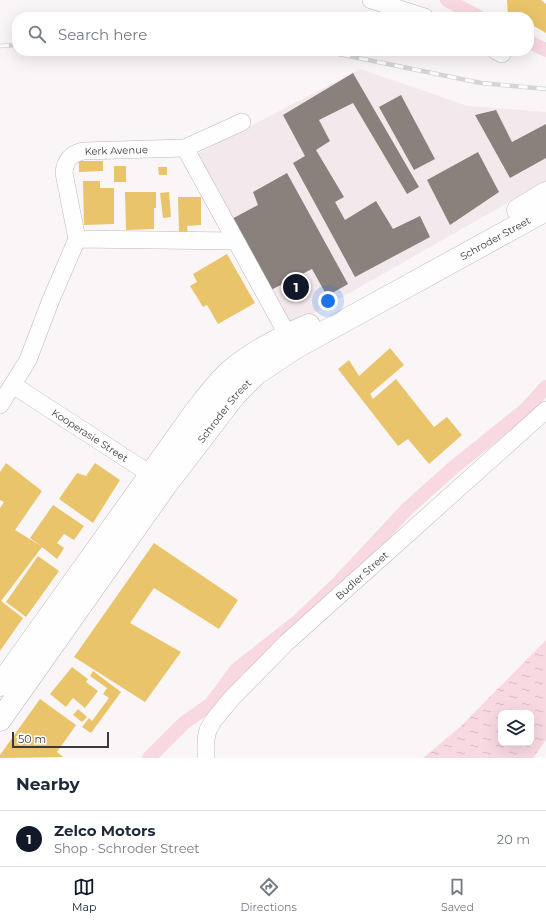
<!DOCTYPE html>
<html lang="en">
<head>
<meta charset="utf-8">
<style>
  body { margin:0; font-family:Montserrat,sans-serif; background:#f2f2f3; color:#1f2937 }
  .controls { position:absolute; right:12px; bottom:12px; display:grid; overflow:hidden; border-radius:8px; box-shadow:0 4px 16px #0002 }
  .controls button { width:36px; height:36px; display:grid; place-items:center; padding:0; border:0; border-bottom:1px solid #e0e1e3; background:#fff; color:#1f2937; font:20px sans-serif }
  .scale { position:absolute; left:12px; bottom:10px; width:97px; box-sizing:border-box; padding-left:4px; border:2px solid #3c393a; border-top:0; font-size:11px; line-height:14px; white-space:nowrap; color:#3c393a; -webkit-text-stroke:3px #fff; paint-order:stroke }
  .you { position:absolute; left:328px; top:301px; width:14px; height:14px; margin:-10px; border:3px solid #fff; border-radius:50%; background:#1a73e8; box-shadow:0 0 0 6px #1a73e833 }
  .badge { display:grid; place-items:center; width:26px; height:26px; border-radius:50%; background:#111827; color:#fff; font-size:13px; font-weight:700 }
  .pin { position:absolute; translate:-50% -50%; border:2px solid #fff; box-shadow:0 1px 4px #0006 }
  .list { margin:0; padding:0; list-style:none }
  h2 { display:flex; justify-content:space-between; align-items:center; height:52px; margin:0; padding:0 16px; font-size:17px }
  h2 small { font-size:13px; font-weight:400; color:#747a83 }
  .list li { display:grid; grid-template-columns:26px 1fr auto; gap:12px; align-items:center; box-sizing:border-box; height:56px; padding:0 16px; border-top:1px solid #e0e1e3 }
  .list b { display:block; font-size:15px; white-space:nowrap }
  .list p { margin:0; font-size:13px; white-space:nowrap; color:#747a83 }
  .list em { font-size:13px; font-style:normal; color:#747a83 }
  .icon { flex:none; width:22px; height:22px; fill:none; stroke:currentColor; stroke-width:2; stroke-linecap:round; stroke-linejoin:round }
  .map { position:relative; flex:none; width:546px; height:758px; overflow:hidden }
  .search { position:absolute; background:#fff; box-shadow:0 4px 16px #0002; left:12px; right:12px; top:12px; height:44px; display:flex; align-items:center; gap:10px; box-sizing:border-box; padding:0 14px; border-radius:16px; color:#747a83; font-size:15px }
  .sheet { height:108px; background:#fff }
  nav { display:flex; justify-content:space-around; align-items:center; box-sizing:border-box; height:56px; border-top:1px solid #e0e1e3; background:#fff; font-size:11px; color:#747a83 }
  nav a { display:grid; justify-items:center; gap:2px }
  nav .on { color:#111827 }
  .map>svg:first-child { display:block }
  .built { fill:#f3e8eb }
  .water { fill:url(#water-ripples); fill-rule:evenodd }
  .homes { fill:#e9c46a }
  .industry { fill:#8a817c }
  .lines { fill:none; stroke-linecap:round; stroke-linejoin:round }
  .canal { stroke:#f9d9e1; stroke-width:14 }
  .minor-casing { stroke:#bcb9b9; stroke-width:18 }
  .highway-casing { stroke:#bcb9b9; stroke-width:23 }
  .minor { stroke:#fefefe; stroke-width:17 }
  .highway { stroke:#fefefe; stroke-width:22 }
  .rail-casing { stroke:#d5d5d5; stroke-width:4.5 }
  .rail { stroke:#fff; stroke-width:3; stroke-dasharray:9; stroke-linecap:butt }
  .labels { text-anchor:middle; dominant-baseline:central; stroke-width:4; stroke-linejoin:round; paint-order:stroke }
  .street-label { font-size:10px; fill:#3c393a; stroke:#fff }
</style>
</head>
<body>
<div class="map">
<svg width="546" height="758" viewBox="0 0 546 758">
  <defs>
    <pattern id="water-ripples" width="26" height="14" patternUnits="userSpaceOnUse"><rect width="26" height="14" fill="#f9d9e1"/><path d="M2 4q2-2 4 0t4 0M15 11q2-2 4 0t4 0" fill="none" stroke="#d6bbc2"/></pattern>
  </defs>
  <rect width="100%" height="100%" fill="#faf6f7"/>
  <!-- built -->
  <path class="built" d="M360 69 468 106 546 112V181L288 328 197 154Z"/>
  <!-- water -->
  <path class="water" d="M546 640V740L533 758H423L460 727ZM501 713H531V743H501Z"/>
  <!-- homes -->
  <path class="homes" d="M507 0H541L546 4V33L532 25 529 17 508 16Z
    M79 161H103V171L79 172Z
    M114 166H126V182H114Z
    M158 167H167V175H159Z
    M83 181H100V188H114V224L84 225Z
    M125 192H156V208H154V229L126 230Z
    M169 192 171 217 163 218 160 193Z
    M178 197H201V225L187 226 188 234H179Z
    M227 254 255 303 218 324 207 305 203 307 190 286 197 282 193 274Z
    M390 348 404 365 370 394 373 399 396 379 434 427 447 417 462 435 429 464 408 439 398 446 338 369 349 360 359 376Z
    M6 463 42 491 15 530 41 546 30 538 53 505 84 526 74 540 64 534 57 543 64 548 57 559 42 547 1 601 23 618 0 651V508L4 502 0 500V472Z
    M95 463 120 480 93 523 59 499 77 473 86 476Z
    M154 543 238 600 219 629 154 588 130 623 181 652 145 702 74 657Z
    M38 556 59 571 26 617 6 602Z
    M72 667 88 679 86 682 98 691 85 708 73 698 66 707 50 694Z
    M93 671 121 692 91 733 82 727 89 718 92 721 109 698 103 694 107 688 90 676Z
    M40 699 76 725 57 752 63 757 0 758V755Z
    M78 709 87 717 82 722 73 715Z"/>
  <!-- industry -->
  <path class="industry" d="M353 73 419 187 407 194 353 103 319 120 330 141 316 150 344 197 335 202 345 220 376 201 393 229 420 216 430 237 355 277 293 163 305 156 283 115Z
    M401 95 435 159 414 170 379 107Z
    M496 110 512 142 546 124V158L510 178 475 115Z
    M478 152 499 192 450 225 427 180Z
    M287 173 348 284 327 296 312 269 267 292 228 221 258 205 253 192Z"/>
  <g class="lines">
    <!-- canal -->
    <path class="canal" d="M447 0 479 17
      M529 42 546 50
      M149 758 184 723 211 704 237 669 297 622 338 583 407 509 454 467 526 409 546 387"/>
    <defs>
      <g id="minor">
        <path d="M371 0 425 17"/>
        <path d="M496 51 502 54"/>
        <path d="M185 148 293 345"/>
        <path id="s1" d="M77 239 64 173C65 160 71 154 83 151L185 148 242 122"/>
        <path id="s2" d="M13 385 161 481"/>
        <path d="M0 405 28 360 50 302 77 239 235 241"/>
        <path id="s3" d="M206 758V739L208 730 213 721 231 699 286 643 546 410"/>
      </g>
      <g id="highway">
        <path d="M518 210 546 193"/>
        <path d="M0 685 195 412C206 398 216 384 229 372 252 352 281 337 309 325"/>
        <path id="s4" d="M0 720 166 485 235 395 256 374 295 348 546 210"/>
      </g>
    </defs>
    <!-- minor casing -->
    <use href="#minor" class="minor-casing"/>
    <!-- highway casing -->
    <use href="#highway" class="highway-casing"/>
    <!-- minor -->
    <use href="#minor" class="minor"/>
    <!-- highway -->
    <use href="#highway" class="highway"/>
    <defs>
      <path id="rail" d="M0 46 17 45
        M324 51 481 83 546 89"/>
    </defs>
    <!-- rail casing -->
    <use href="#rail" class="rail-casing"/>
    <!-- rail -->
    <use href="#rail" class="rail"/>
  </g>
  <g class="labels">
    <!-- street labels -->
    <g class="street-label">
      <text stroke="none"><textPath href="#s1" startOffset="132">Kerk Avenue</textPath></text>
      <text stroke="none"><textPath href="#s4" startOffset="706">Schroder Street</textPath></text>
      <text stroke="none"><textPath href="#s4" startOffset="382">Schroder Street</textPath></text>
      <text stroke="none"><textPath href="#s2" startOffset="92">Kooperasie Street</textPath></text>
      <text stroke="none"><textPath href="#s3" startOffset="247">Budler Street</textPath></text>
    </g>
  </g>
</svg>
<div class="controls">
<button><svg class="icon" aria-label="layers" viewBox="0 0 24 24"><path d="M12 4l9 5-9 5-9-5zM3 14l9 5 9-5"/></svg></button>
</div>
<div class="scale">50 m</div>
<div class="you"></div>
<div class="pin badge" style="left:296px;top:287px">1</div>
<div class="search"><svg class="icon" aria-label="search" viewBox="0 0 24 24"><circle cx="10" cy="10" r="6"/><path d="M15 15l6 6"/></svg>Search here</div>
</div>
<section class="sheet">
<h2>Nearby<small></small></h2>
<ul class="list">
<li><span class="badge">1</span><div><b>Zelco Motors</b><p>Shop · Schroder Street</p></div><em>20 m</em></li>
</ul>
</section>
<nav>
<a class="on"><svg class="icon" aria-label="map" viewBox="0 0 24 24"><path d="M3 6l6-2 6 2 6-2v14l-6 2-6-2-6 2zM9 4v14M15 6v14"/></svg>Map</a>
<a><svg class="icon" aria-label="directions" viewBox="0 0 24 24"><path d="M12 3l9 9-9 9-9-9zM9 14v-3h6M13 9l2 2-2 2"/></svg>Directions</a>
<a><svg class="icon" aria-label="saved" viewBox="0 0 24 24"><path d="M7 4h10v16l-5-4-5 4z"/></svg>Saved</a>
</nav>
</body>
</html>
